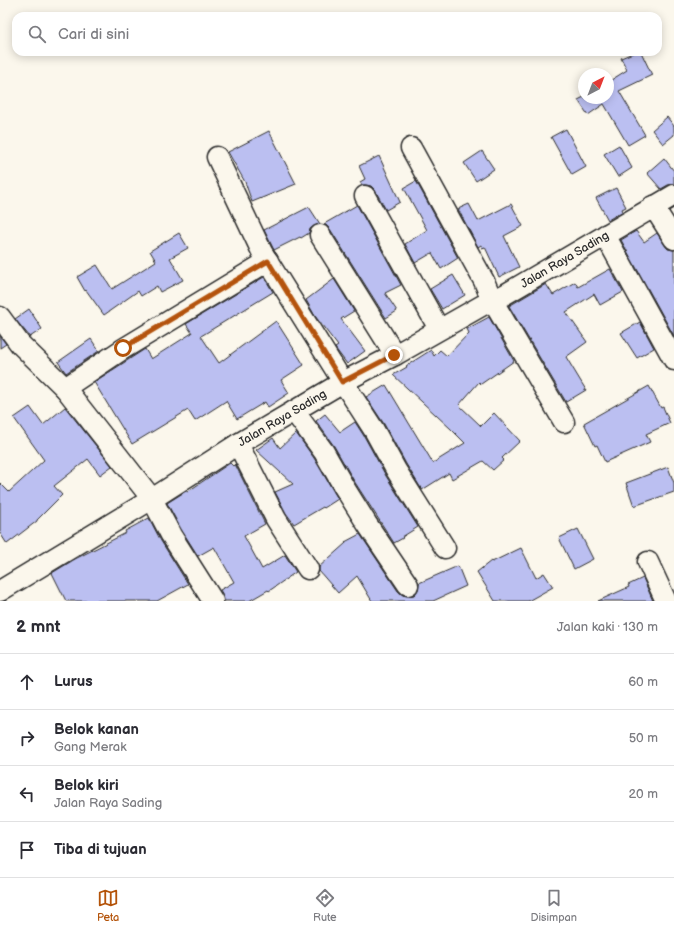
<!DOCTYPE html>
<html lang="id">
<head>
<meta charset="utf-8">
<style>
  body { margin:0; font-family:"Balsamiq Sans",sans-serif; background:#f2f2f3; color:#2b2b33 }
  .compass { position:absolute; left:578px; top:68px; width:36px; height:36px; border-radius:50%; background:#fff; box-shadow:0 2px 10px #0003; rotate:42deg }
  .stop { position:absolute; width:12px; height:12px; margin:-9px; border:3px solid #b45309; border-radius:50%; background:#fff }
  .stop.end { background:#b45309; border-color:#fff; box-shadow:0 1px 4px #0008 }
  .list { margin:0; padding:0; list-style:none }
  h2 { display:flex; justify-content:space-between; align-items:center; height:52px; margin:0; padding:0 16px; font-size:17px }
  h2 small { font-size:13px; font-weight:400; color:#7c7c81 }
  .list li { display:grid; grid-template-columns:26px 1fr auto; gap:12px; align-items:center; box-sizing:border-box; height:56px; padding:0 16px; border-top:1px solid #e1e1e2 }
  .list b { display:block; font-size:15px; white-space:nowrap }
  .list p { margin:0; font-size:13px; white-space:nowrap; color:#7c7c81 }
  .list em { font-size:13px; font-style:normal; color:#7c7c81 }
  .icon { flex:none; width:22px; height:22px; fill:none; stroke:currentColor; stroke-width:2; stroke-linecap:round; stroke-linejoin:round }
  .map { position:relative; flex:none; width:674px; height:601px; overflow:hidden }
  .search { position:absolute; background:#fff; box-shadow:0 2px 10px #0003; left:12px; right:12px; top:12px; height:44px; display:flex; align-items:center; gap:10px; box-sizing:border-box; padding:0 14px; border-radius:12px; color:#7c7c81; font-size:15px }
  .sheet { height:276px; background:#fff }
  nav { display:flex; justify-content:space-around; align-items:center; box-sizing:border-box; height:56px; border-top:1px solid #e1e1e2; background:#fff; font-size:11px; color:#7c7c81 }
  nav a { display:grid; justify-items:center; gap:2px }
  nav .on { color:#b45309 }
  .map>svg:first-child { display:block }
  .building { fill:#bbbff1; stroke:#2b2b2b }
  .lines { fill:none; stroke-linecap:round; stroke-linejoin:round }
  .minor-casing { stroke:#2b2b2b; stroke-width:23 }
  .minor { stroke:#fbf7ec; stroke-width:20 }
  .route { stroke:#b45309; stroke-width:5 }
  .labels { text-anchor:middle; dominant-baseline:central; stroke-width:3.5; stroke-linejoin:round; paint-order:stroke }
  .street-label { font-size:12px; fill:#2b2b2b; stroke:#fbf7ec }
</style>
</head>
<body>
<div class="map">
<svg width="674" height="601" viewBox="0 0 674 601">
  <rect width="100%" height="100%" fill="#fbf7ec"/>
  <filter id="ink" filterUnits="userSpaceOnUse"><feTurbulence type="fractalNoise" baseFrequency=".025" numOctaves="2"/><feDisplacementMap in="SourceGraphic" scale="8" xChannelSelector="R" yChannelSelector="G"/><feConvolveMatrix kernelMatrix="1 2 1 2 8 2 1 2 1" color-interpolation-filters="sRGB"/></filter>
  <g filter="url(#ink)">
    <!-- building -->
    <path class="building" d="M635 52H641L652 75 619 91 645 135 628 145 604 104 588 115 578 100 584 97V98H608V82L627 70 621 58Z
      M667 117 674 126V135L663 144 652 130Z
      M566 129 586 167 572 175 551 137Z
      M269 131 296 184 252 202 245 182 228 152Z
      M619 145 632 168 618 177 604 154Z
      M482 151 494 169 476 181 464 163Z
      M379 156 400 202 386 210 375 190 371 186 366 185H362L360 182 365 179 359 166Z
      M664 158 674 171V184L668 185 661 189 647 173Z
      M416 181 458 258 441 269 432 253 415 263 405 244 427 230 404 188Z
      M616 188 626 207 622 209 623 211 608 220 596 198Z
      M469 204 478 221 511 204 523 226 504 236 519 267 499 277 485 247 482 248 481 245 478 247 458 209Z
      M357 205 401 285 385 293 397 311 386 318 330 229 326 225 324 224Z
      M309 207 320 224 314 226 310 229 309 233 301 238 300 237 274 250 264 230Z
      M636 231 644 242 657 233 665 245 668 249 674 250V336L621 240Z
      M179 233 188 248 170 258 183 280 160 292 157 286 141 296 138 291 104 315 86 290 85 291 77 277 97 265 112 289 156 261 150 251Z
      M610 269 623 292 600 305 594 294 566 312 587 342 566 357 586 390 566 402 509 306 546 284 553 295 575 282 578 287Z
      M453 275 465 295 442 309 430 289Z
      M264 277 273 292 201 336 219 363 276 321 304 365 281 380 289 393 268 407 265 402 237 419 226 401 195 421 188 410 132 444 94 382 145 349 151 359 192 333 186 324Z
      M334 279 354 311 341 319 365 351 347 364 335 348 338 346 315 316 306 300Z
      M29 309 42 329 30 337 15 319Z
      M489 317 514 361 481 384 479 382 459 405 481 426 494 413 520 441 502 458 504 460 493 470 483 461 452 479 449 473 422 490 406 464 384 424 366 397 386 385 433 463 465 443 451 429 393 375 407 367 406 366 431 350 434 356 440 350 447 356 469 333 467 329Z
      M640 322 654 348 637 358 621 333Z
      M0 336 6 344 0 348Z
      M91 339 99 351 66 373 58 362Z
      M649 386 661 408 663 407 670 423 646 434 650 442 605 462 597 445 595 446 584 423Z
      M30 407 43 425 65 407 112 466 100 475 88 459 54 486 62 495 37 520V521L7 544 0 533V483L9 492 44 460 14 418Z
      M325 414 340 432 355 422 364 436 386 476 418 527 402 537 403 538 394 543 354 481 334 446 316 421Z
      M296 433 314 458 338 499 324 508 323 507 294 524 286 513 275 492 293 484 256 450 273 438 280 448Z
      M230 463 233 466 235 464 265 524 244 536 262 569 285 555 296 572 269 591 268 590 249 601H224L223 595 220 590 234 582 214 547 198 556 181 529 167 503 186 491 187 492Z
      M668 467 674 483V492L634 506 626 483Z
      M149 518 161 541 188 584 157 601H66L52 573 75 559 126 533 125 531Z
      M578 529 593 559 574 569 559 538Z
      M360 534 398 591 403 595 408 596 414 595 418 590 419 583 458 566 466 586 433 601H372L357 576 338 593 319 571V567L346 543 345 542Z
      M521 548 536 578 544 573 553 587 528 601H495L477 572 491 561 492 562Z
      M643 578 653 601H598L629 587 628 585Z"/>
    <g class="lines">
      <defs>
        <g id="minor">
          <path d="M411 148 484 281 492 300 564 422"/>
          <path d="M217 157 262 252 343 382 374 430 396 470 445 548"/>
          <path d="M365 196 439 329"/>
          <path d="M653 206 674 239"/>
          <path d="M320 235 395 355"/>
          <path d="M605 235 674 360"/>
          <path d="M0 317 20 344 65 388 152 499 171 535 213 601"/>
          <path d="M65 388 123 349 268 261"/>
          <path d="M294 411 324 452 344 487 367 524 408 585"/>
          <path d="M238 444 276 519 308 569"/>
          <path d="M648 562 666 601"/>
          <path id="s1" d="M0 591 152 499 238 444 294 411 343 382 395 355 483 305 504 295 674 195"/>
        </g>
      </defs>
      <!-- minor casing -->
      <use href="#minor" class="minor-casing"/>
      <!-- minor -->
      <use href="#minor" class="minor"/>
    </g>
  </g>
  <g class="lines" filter="url(#ink)">
    <!-- route -->
    <path class="route" d="M123 348 268 261 342 382 394 355"/>
  </g>
  <g class="labels">
    <!-- street labels -->
    <g class="street-label">
      <text stroke="none"><textPath href="#s1" startOffset="655">Jalan Raya Sading</textPath></text>
      <text stroke="none"><textPath href="#s1" startOffset="331">Jalan Raya Sading</textPath></text>
    </g>
  </g>
</svg>
<svg class="compass" viewBox="-18 -18 36 36"><path d="M0-13l5 13h-10z" fill="#e53935"/><path d="M0 13l5-13h-10z" fill="#7c7c81"/></svg>
<div class="stop" style="left:123px;top:348px"></div>
<div class="stop end" style="left:394px;top:355px"></div>
<div class="search"><svg class="icon" aria-label="search" viewBox="0 0 24 24"><circle cx="10" cy="10" r="6"/><path d="M15 15l6 6"/></svg>Cari di sini</div>
</div>
<section class="sheet">
<h2>2 mnt<small>Jalan kaki · 130 m</small></h2>
<ul class="list">
<li><svg class="icon" aria-label="ahead" viewBox="0 0 24 24"><path d="M12 20V5M6 11l6-6 6 6"/></svg><div><b>Lurus</b></div><em>60 m</em></li>
<li><svg class="icon" aria-label="right" viewBox="0 0 24 24"><path d="M7 20v-9h11M14 6l5 5-5 5"/></svg><div><b>Belok kanan</b><p>Gang Merak</p></div><em>50 m</em></li>
<li><svg class="icon" aria-label="left" viewBox="0 0 24 24"><path d="M17 20v-9H6M10 6l-5 5 5 5"/></svg><div><b>Belok kiri</b><p>Jalan Raya Sading</p></div><em>20 m</em></li>
<li><svg class="icon" aria-label="arrive" viewBox="0 0 24 24"><path d="M6 21V4h12l-3 4 3 4H6"/></svg><div><b>Tiba di tujuan</b></div></li>
</ul>
</section>
<nav>
<a class="on"><svg class="icon" aria-label="map" viewBox="0 0 24 24"><path d="M3 6l6-2 6 2 6-2v14l-6 2-6-2-6 2zM9 4v14M15 6v14"/></svg>Peta</a>
<a><svg class="icon" aria-label="directions" viewBox="0 0 24 24"><path d="M12 3l9 9-9 9-9-9zM9 14v-3h6M13 9l2 2-2 2"/></svg>Rute</a>
<a><svg class="icon" aria-label="saved" viewBox="0 0 24 24"><path d="M7 4h10v16l-5-4-5 4z"/></svg>Disimpan</a>
</nav>
</body>
</html>
